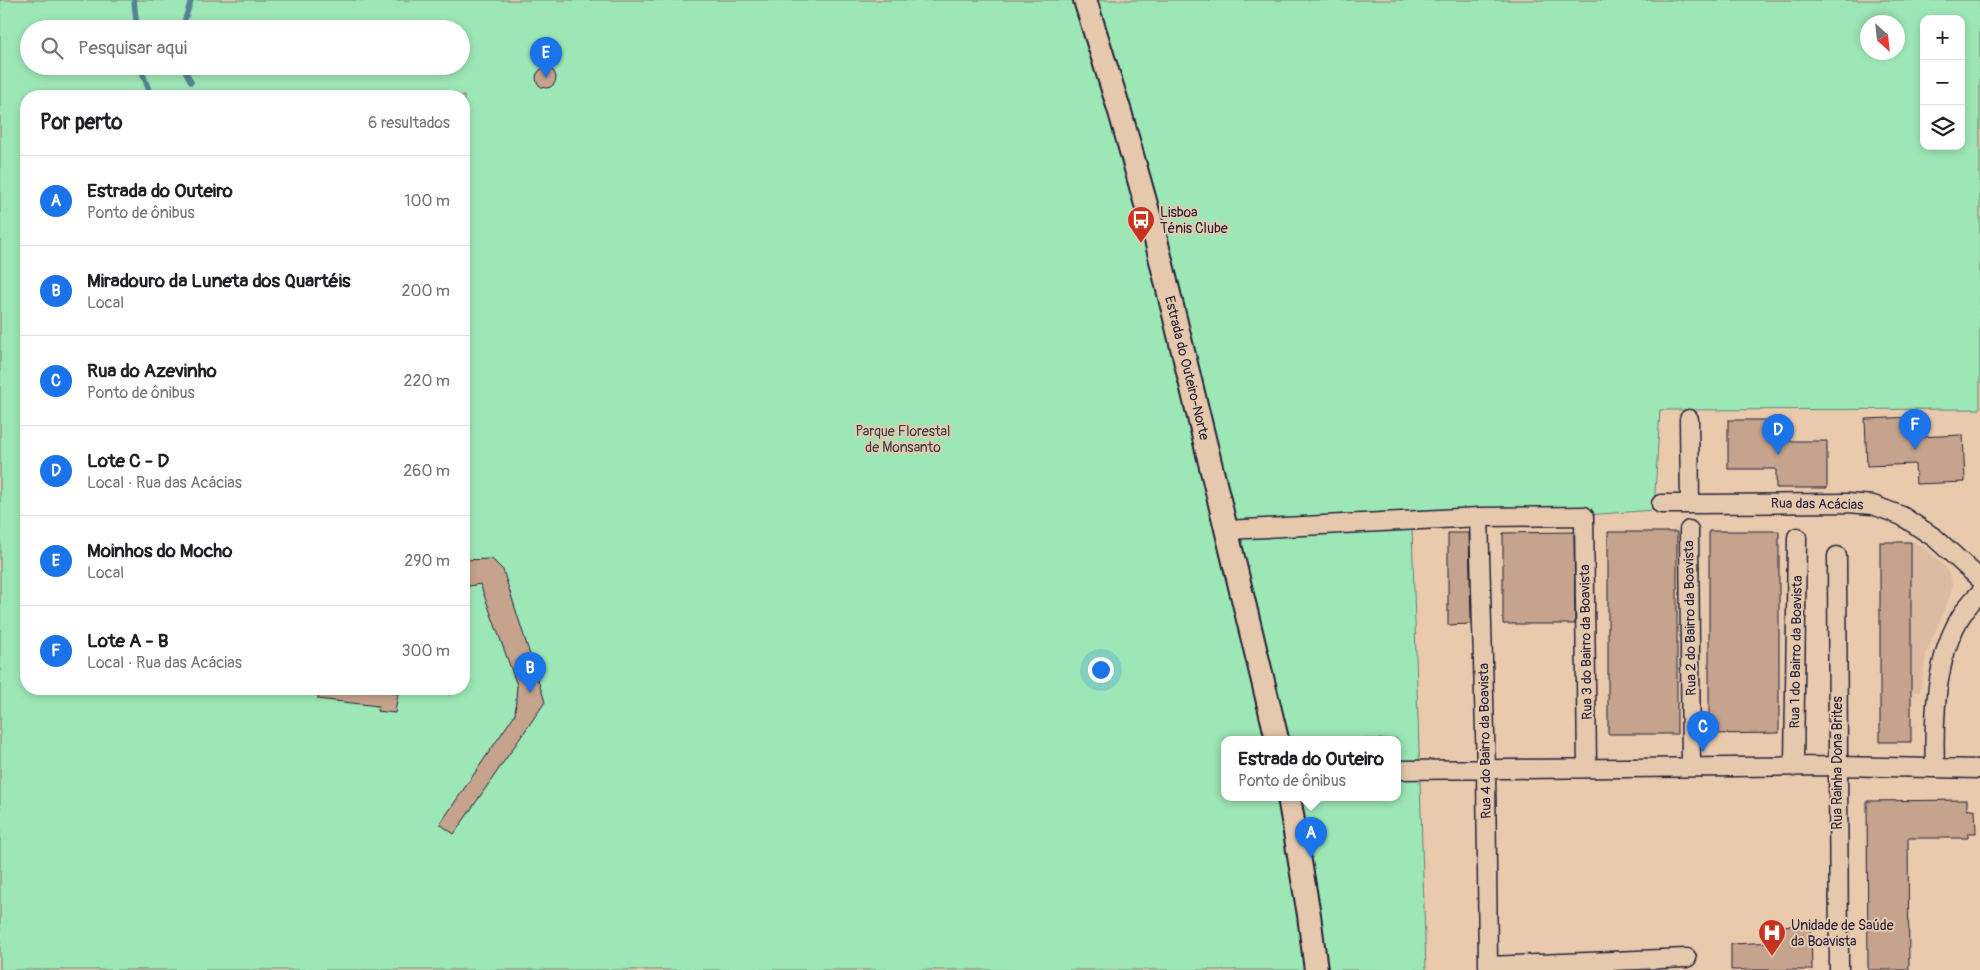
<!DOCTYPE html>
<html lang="pt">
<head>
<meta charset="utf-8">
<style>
  body { margin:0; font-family:Pangolin,sans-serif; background:#f2f2f2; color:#202124 }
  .controls { position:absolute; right:15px; top:15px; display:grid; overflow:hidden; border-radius:10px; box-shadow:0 2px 8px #0003 }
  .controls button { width:45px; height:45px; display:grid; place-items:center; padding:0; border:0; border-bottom:1px solid #e0e0e0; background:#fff; color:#202124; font:25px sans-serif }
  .compass { position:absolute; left:1860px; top:15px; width:45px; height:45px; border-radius:50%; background:#fff; box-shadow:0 2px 8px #0003; rotate:153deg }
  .you { position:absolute; left:1100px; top:669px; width:18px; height:18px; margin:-12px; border:4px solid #fff; border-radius:50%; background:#1a73e8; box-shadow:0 0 0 8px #1a73e833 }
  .badge { display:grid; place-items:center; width:32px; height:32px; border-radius:50%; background:#1a73e8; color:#fff; font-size:16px; font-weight:700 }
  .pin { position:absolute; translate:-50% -41px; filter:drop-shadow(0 1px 2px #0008) }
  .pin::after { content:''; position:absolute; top:26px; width:18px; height:15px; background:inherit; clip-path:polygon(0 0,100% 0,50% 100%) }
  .popup { position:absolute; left:1221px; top:736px; width:180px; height:65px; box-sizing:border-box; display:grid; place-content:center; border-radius:10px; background:#fff; filter:drop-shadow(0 1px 4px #0005); font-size:16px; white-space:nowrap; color:#757577 }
  .popup b { font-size:19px; color:#202124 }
  .popup::after { content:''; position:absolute; left:50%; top:100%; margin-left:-10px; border:10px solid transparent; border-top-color:#fff }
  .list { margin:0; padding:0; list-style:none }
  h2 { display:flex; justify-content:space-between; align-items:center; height:65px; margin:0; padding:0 20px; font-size:21px }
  h2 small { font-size:16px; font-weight:400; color:#757577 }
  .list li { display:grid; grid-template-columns:32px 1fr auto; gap:15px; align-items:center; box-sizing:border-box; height:90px; padding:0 20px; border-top:1px solid #e0e0e0 }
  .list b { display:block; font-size:19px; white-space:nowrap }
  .list p { margin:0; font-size:16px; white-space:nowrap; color:#757577 }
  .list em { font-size:16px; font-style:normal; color:#757577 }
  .icon { flex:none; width:28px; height:28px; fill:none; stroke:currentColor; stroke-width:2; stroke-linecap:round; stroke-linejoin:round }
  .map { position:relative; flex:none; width:1980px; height:970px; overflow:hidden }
  .search { position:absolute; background:#fff; box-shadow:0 2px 8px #0003; left:20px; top:20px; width:450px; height:55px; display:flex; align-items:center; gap:12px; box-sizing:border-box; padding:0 18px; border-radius:28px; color:#757577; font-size:19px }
  .panel { position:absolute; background:#fff; box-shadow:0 2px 8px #0003; left:20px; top:90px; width:450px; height:605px; border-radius:20px }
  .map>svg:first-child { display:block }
  .built { fill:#dbbba1 }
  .green { fill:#9de7b6; stroke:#608478; fill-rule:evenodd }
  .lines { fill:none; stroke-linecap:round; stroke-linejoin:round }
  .stream { stroke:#548594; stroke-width:5.5 }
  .building { fill:#c5a38d; stroke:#22223b }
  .minor-casing { stroke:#22223b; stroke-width:21 }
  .tertiary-casing { stroke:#22223b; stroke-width:26 }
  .minor { stroke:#e6c9ad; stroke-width:18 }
  .tertiary { stroke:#e6c9ad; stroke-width:22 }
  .labels { text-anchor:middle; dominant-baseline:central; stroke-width:4; stroke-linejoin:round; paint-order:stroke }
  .poi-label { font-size:14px; fill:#22223b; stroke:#e6c9ad; text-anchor:start }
  .street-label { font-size:14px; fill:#22223b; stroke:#e6c9ad }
  .park-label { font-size:14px; fill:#34404d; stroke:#e6c9ad }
</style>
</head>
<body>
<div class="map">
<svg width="1980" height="970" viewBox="0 0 1980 970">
  <rect width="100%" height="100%" fill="#eacaac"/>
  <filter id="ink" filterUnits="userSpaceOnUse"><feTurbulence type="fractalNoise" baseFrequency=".02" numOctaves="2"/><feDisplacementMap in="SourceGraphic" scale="10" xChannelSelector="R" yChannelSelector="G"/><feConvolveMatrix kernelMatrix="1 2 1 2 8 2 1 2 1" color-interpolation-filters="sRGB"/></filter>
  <g filter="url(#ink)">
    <!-- built -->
    <path class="built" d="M1911 542H1915L1931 554 1946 568 1951 580 1952 586 1951 593 1926 654 1920 692H1911Z"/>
    <!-- green -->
    <path class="green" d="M0 0H1980V409L1660 410 1654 510 1412 528 1426 970H0ZM1924 19H1961V146H1924ZM1868 22H1898V52H1868ZM29 29H461V66H29ZM26 96H464V689H26ZM1225 739H1397V797H1225Z"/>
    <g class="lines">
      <!-- stream -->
      <path class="stream" d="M134 0 137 29
        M182 29 191 0
        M140 66 151 96
        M183 66 191 82"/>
    </g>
    <!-- building -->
    <path class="building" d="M536 78a10 10 0 1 1 20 0a10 10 0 1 1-20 0Z
      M1915 417 1916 437 1963 435 1965 482 1916 484 1915 464 1867 466 1865 419Z
      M1728 420H1780V441H1827V488H1776V469H1728Z
      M1709 531H1779V733L1709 734Z
      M1574 532 1575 624H1503V533Z
      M1608 532H1677V734H1608Z
      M1448 533H1469L1471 624 1448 625Z
      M1880 542H1911V742H1880Z
      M492 559 503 570 545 702 454 834 440 824 515 714 517 685 480 584 464 587V560Z
      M318 689H393V693H398L395 713 377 711 378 706 318 699Z
      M1967 800V810L1975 809 1976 833H1968V838H1908L1909 970H1868L1867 801Z
      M1811 925 1812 970H1731V944L1775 942 1774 926Z"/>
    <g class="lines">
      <defs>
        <path id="minor" d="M1689 419 1690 504 1847 503 1873 505 1902 516 1935 538 1980 579
          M1661 504H1690
          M1479 517 1486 769 1488 966 1687 958
          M1227 530 1479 517 1584 516 1587 767
          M1689 530 1691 767
          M1837 556 1839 970
          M1794 767 1797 537
          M1935 768C1933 711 1935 634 1980 593
          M1397 770 1837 766 1980 769"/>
        <path id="tertiary" d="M1085 0 1120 112 1156 240 1277 739
          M1289 797 1309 915 1316 970"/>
      </defs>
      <!-- minor casing -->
      <use href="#minor" class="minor-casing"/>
      <!-- tertiary casing -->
      <use href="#tertiary" class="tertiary-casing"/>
      <!-- minor -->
      <use href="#minor" class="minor"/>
      <!-- tertiary -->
      <use href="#tertiary" class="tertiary"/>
    </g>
  </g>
  <!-- icons -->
  <defs>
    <symbol id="bus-pin" viewBox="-11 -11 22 30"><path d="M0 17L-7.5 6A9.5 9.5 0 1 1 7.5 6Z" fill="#c8321e" stroke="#e6c9ad"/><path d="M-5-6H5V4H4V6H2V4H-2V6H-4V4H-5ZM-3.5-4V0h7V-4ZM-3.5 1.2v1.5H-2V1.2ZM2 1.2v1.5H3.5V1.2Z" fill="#fff"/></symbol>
    <symbol id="hospital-pin" viewBox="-11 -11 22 30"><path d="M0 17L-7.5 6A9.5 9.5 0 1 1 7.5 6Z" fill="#c8321e" stroke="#e6c9ad"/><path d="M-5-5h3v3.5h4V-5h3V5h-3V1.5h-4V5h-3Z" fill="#fff"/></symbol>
  </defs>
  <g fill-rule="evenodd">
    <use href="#bus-pin" x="1125" y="204" width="32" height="43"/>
    <use href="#hospital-pin" x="1756" y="917" width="32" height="43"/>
  </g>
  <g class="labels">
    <!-- poi labels -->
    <g class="poi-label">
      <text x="1160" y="212">Lisboa<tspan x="1160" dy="16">Ténis Clube</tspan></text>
      <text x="1791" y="925">Unidade de Saúde<tspan x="1791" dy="16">da Boavista</tspan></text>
    </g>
    <!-- street labels -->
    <g class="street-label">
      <text transform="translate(1187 368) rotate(76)">Estrada do Outeiro-Norte</text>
      <text transform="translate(1817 504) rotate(1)">Rua das Acácias</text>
      <text transform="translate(1690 618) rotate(-91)">Rua 2 do Bairro da Boavista</text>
      <text transform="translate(1586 642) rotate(-91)">Rua 3 do Bairro da Boavista</text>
      <text transform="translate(1796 652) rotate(-89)">Rua 1 do Bairro da Boavista</text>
      <text transform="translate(1485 741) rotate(-91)">Rua 4 do Bairro da Boavista</text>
      <text transform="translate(1837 763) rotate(-90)">Rua Rainha Dona Brites</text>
    </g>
    <!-- park labels -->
    <g class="park-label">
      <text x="903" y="431">Parque Florestal<tspan x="903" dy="16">de Monsanto</tspan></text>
    </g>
  </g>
</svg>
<div class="controls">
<button>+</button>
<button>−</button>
<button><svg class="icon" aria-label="layers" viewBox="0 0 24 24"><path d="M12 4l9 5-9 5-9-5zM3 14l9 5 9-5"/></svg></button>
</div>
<svg class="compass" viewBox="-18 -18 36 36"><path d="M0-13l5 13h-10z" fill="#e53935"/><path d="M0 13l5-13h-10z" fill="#757577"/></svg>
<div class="you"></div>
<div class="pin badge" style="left:1311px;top:858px">A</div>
<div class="popup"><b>Estrada do Outeiro</b>Ponto de ônibus</div>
<div class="pin badge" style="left:530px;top:693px">B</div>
<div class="pin badge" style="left:1703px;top:752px">C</div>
<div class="pin badge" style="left:1778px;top:455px">D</div>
<div class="pin badge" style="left:546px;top:78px">E</div>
<div class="pin badge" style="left:1915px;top:450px">F</div>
<div class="search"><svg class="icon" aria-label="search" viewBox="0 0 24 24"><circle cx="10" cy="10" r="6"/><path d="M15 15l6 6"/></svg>Pesquisar aqui</div>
<section class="panel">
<h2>Por perto<small>6 resultados</small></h2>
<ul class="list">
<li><span class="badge">A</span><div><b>Estrada do Outeiro</b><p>Ponto de ônibus</p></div><em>100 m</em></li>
<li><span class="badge">B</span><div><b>Miradouro da Luneta dos Quartéis</b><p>Local</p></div><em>200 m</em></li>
<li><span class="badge">C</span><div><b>Rua do Azevinho</b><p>Ponto de ônibus</p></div><em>220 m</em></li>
<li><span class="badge">D</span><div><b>Lote C - D</b><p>Local · Rua das Acácias</p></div><em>260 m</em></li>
<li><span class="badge">E</span><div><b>Moinhos do Mocho</b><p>Local</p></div><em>290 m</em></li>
<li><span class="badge">F</span><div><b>Lote A - B</b><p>Local · Rua das Acácias</p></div><em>300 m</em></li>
</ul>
</section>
</div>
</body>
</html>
